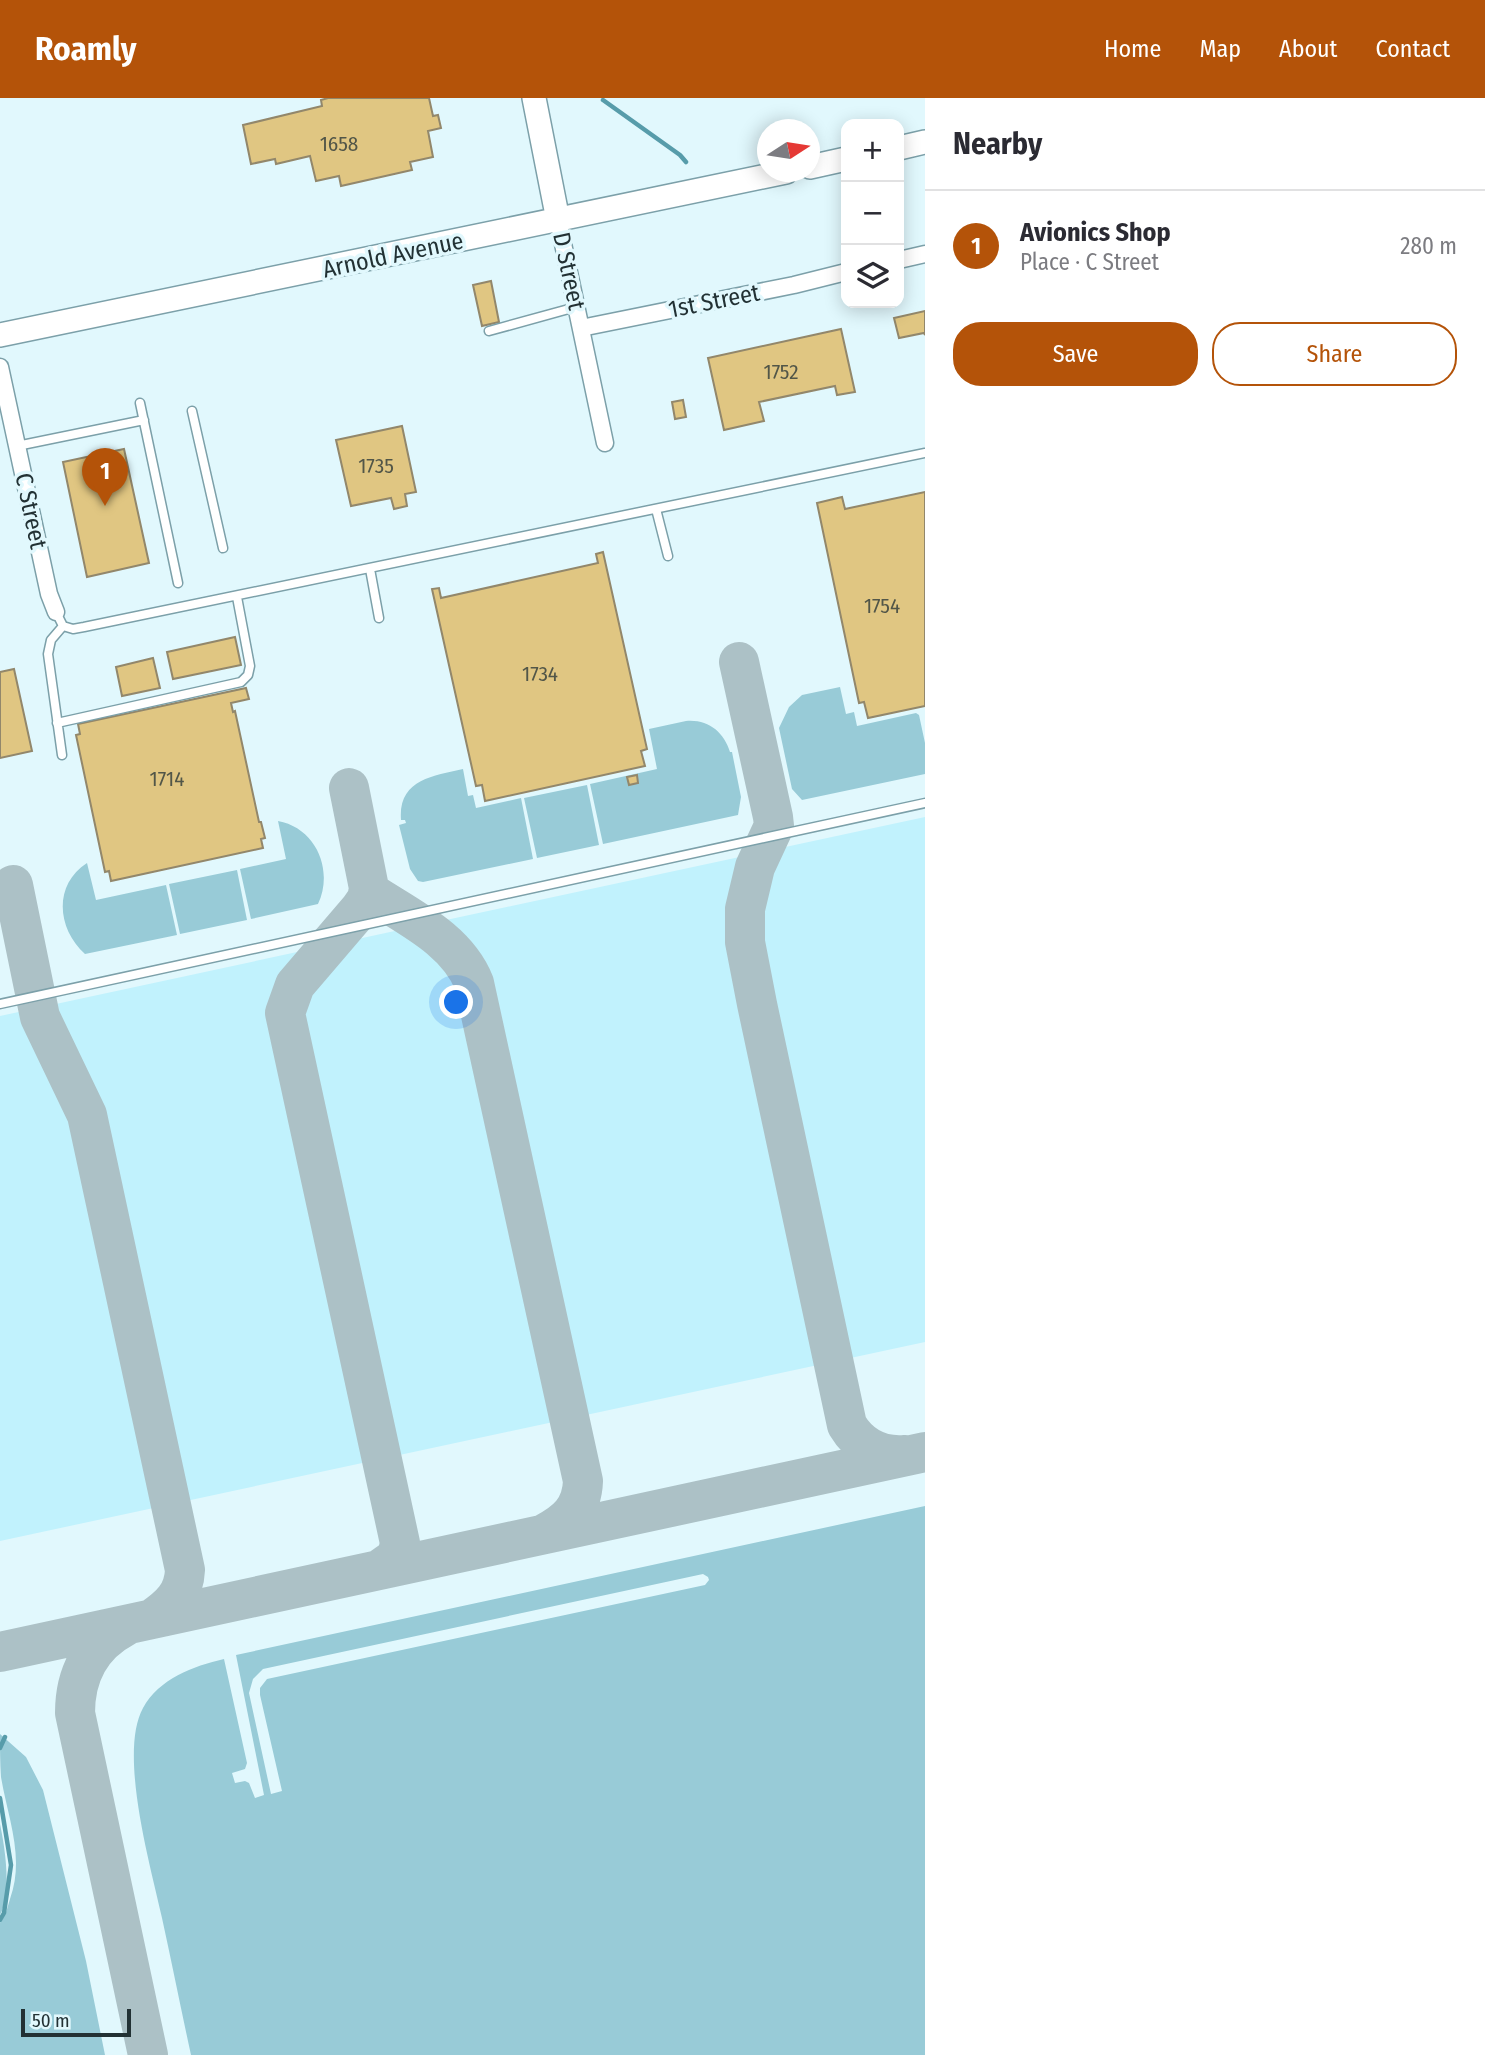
<!DOCTYPE html>
<html lang="en">
<head>
<meta charset="utf-8">
<style>
  body { margin:0; font-family:"Fira Sans Condensed",sans-serif; background:#f7f7f7; color:#2b2b33 }
  .controls { position:absolute; right:21px; top:21px; display:grid; overflow:hidden; border-radius:14px; box-shadow:0 4px 18px #0003 }
  .controls button { width:63px; height:63px; display:grid; place-items:center; padding:0; border:0; border-bottom:2px solid #e1e1e2; background:#fff; color:#2b2b33; font:35px sans-serif }
  .compass { position:absolute; left:757px; top:21px; width:63px; height:63px; border-radius:50%; background:#fff; box-shadow:0 4px 18px #0003; rotate:78deg }
  .scale { position:absolute; left:21px; bottom:18px; width:110px; box-sizing:border-box; padding-left:7px; border:4px solid #223134; border-top:0; font-size:19px; line-height:24px; white-space:nowrap; color:#223134; -webkit-text-stroke:5px #e1f8fd; paint-order:stroke }
  .you { position:absolute; left:457px; top:905px; width:24px; height:24px; margin:-18px; border:5px solid #fff; border-radius:50%; background:#1a73e8; box-shadow:0 0 0 10px #1a73e833 }
  .badge { display:grid; place-items:center; width:46px; height:46px; border-radius:50%; background:#b45309; color:#fff; font-size:23px; font-weight:700 }
  .pin { position:absolute; translate:-50% -58px; filter:drop-shadow(0 2px 4px #0008) }
  .pin::after { content:''; position:absolute; top:37px; width:24px; height:21px; background:inherit; clip-path:polygon(0 0,100% 0,50% 100%) }
  .list { margin:0; padding:0; list-style:none }
  h2 { display:flex; justify-content:space-between; align-items:center; height:91px; margin:0; padding:0 28px; font-size:30px }
  h2 small { font-size:23px; font-weight:400; color:#7c7c81 }
  .list li { display:grid; grid-template-columns:46px 1fr auto; gap:21px; align-items:center; box-sizing:border-box; height:112px; padding:0 28px; border-top:2px solid #e1e1e2 }
  .list b { display:block; font-size:26px; white-space:nowrap }
  .list p { margin:0; font-size:23px; white-space:nowrap; color:#7c7c81 }
  .list em { font-size:23px; font-style:normal; color:#7c7c81 }
  .actions { display:flex; gap:14px; padding:21px 28px }
  .actions a { flex:1; padding:16px 0; border:2px solid #b45309; border-radius:28px; text-align:center; font-size:24px; color:#b45309 }
  .actions .main { background:#b45309; color:#fff }
  .icon { flex:none; width:38px; height:38px; fill:none; stroke:currentColor; stroke-width:2; stroke-linecap:round; stroke-linejoin:round }
  .map { position:relative; flex:none; width:925px; height:1957px; overflow:hidden }
  header { display:flex; align-items:center; gap:42px; box-sizing:border-box; height:98px; padding:0 35px; background:#b45309; color:#fff }
  header strong { font-size:33px }
  nav { display:flex; gap:38px; margin-inline-start:auto; font-size:24px }
  main { display:flex }
  aside { flex:1; background:#fff }
  .map>svg:first-child { display:block }
  .built { fill:#c1f2fd }
  .green { fill:#98cbd7; fill-rule:evenodd }
  .lines { fill:none; stroke-linecap:round; stroke-linejoin:round }
  .stream { stroke:#579caa; stroke-width:4.5 }
  .taxiway { stroke:#acc1c6; stroke-width:40 }
  .building { fill:#e0c682; stroke:#92876b; stroke-width:2 }
  .lane-casing { stroke:#7ca0a9; stroke-width:11 }
  .street-casing { stroke:#7ca0a9; stroke-width:19 }
  .secondary-casing { stroke:#7ca0a9; stroke-width:26 }
  .lane { stroke:#fff; stroke-width:8 }
  .street { stroke:#fff; stroke-width:16 }
  .secondary { stroke:#fff; stroke-width:23 }
  .labels { text-anchor:middle; dominant-baseline:central; stroke-width:7; stroke-linejoin:round; paint-order:stroke }
  .number-label { font-size:21px; fill:#525648 }
  .street-label { font-size:24px; fill:#223134; stroke:#e1f8fd }
</style>
</head>
<body>
<header>
<strong>Roamly</strong>
<nav><a>Home</a><a>Map</a><a>About</a><a>Contact</a></nav>
</header>
<main>
<div class="map">
<svg width="925" height="1957" viewBox="0 0 925 1957">
  <rect width="100%" height="100%" fill="#e1f8fd"/>
  <!-- built -->
  <path class="built" d="M925 719V1244L0 1443V918Z"/>
  <!-- green -->
  <path class="green" d="M840 589 846 616 854 614 857 628 916 615 919 617 925 645V676L802 702 792 691 779 630 789 609 802 597Z
    M686 623C708 621 724 634 730 654H732L741 699 738 717 603 746 590 686 657 671 649 631Z
    M463 671 468 698 473 697 476 710 521 700 533 761 423 784 418 783 410 771 399 727 406 725 405 722H401C398 682 432 678 463 671Z
    M587 687 599 747 537 760 524 700Z
    M278 723C316 730 334 772 318 806L251 821 240 771 286 761Z
    M87 765 96 802 166 787 177 837 85 856C57 831 53 787 87 765Z
    M237 772 247 822 180 836 169 786Z
    M925 1408V1957H191C181 1911 172 1866 162 1820 151 1769 118 1656 143 1610 159 1581 193 1568 224 1561L247 1665 245 1671 232 1675 235 1685 245 1683 249 1685 255 1700 264 1697 236 1557ZM703 1476 708 1479 709 1482 705 1487 267 1581 260 1590V1597L282 1693 271 1696 249 1595 253 1581 263 1571Z
    M0 1636 26 1659 43 1692 86 1863 105 1957H0V1825C6 1817 7 1811 10 1801 25 1759 8 1721 1 1679 0 1665 0 1650 0 1636Z
    M0 1726C5 1750 12 1794 0 1817Z"/>
  <g class="lines">
    <!-- stream -->
    <path class="stream" d="M603 2 680 57 686 64
      M0 1650 5 1639
      M0 1700 11 1767 4 1815 0 1822"/>
    <!-- taxiway -->
    <path class="taxiway" d="M739 564 773 719 774 728 755 769 745 811V844L757 906 847 1327C860 1349 880 1359 905 1357
      M349 690 369 790 367 801 360 811 295 887 285 915 400 1445 397 1459 380 1471
      M13 787 40 919 87 1017 185 1472C184 1496 171 1508 152 1521
      M369 790 373 796C410 820 457 842 474 885L583 1383C582 1411 567 1424 544 1436
      M124 1529C90 1547 75 1577 75 1615L148 1957
      M0 1554 925 1354"/>
  </g>
  <!-- building -->
  <path class="building" d="M328 0H429L433 18 438 17 441 30 428 33 433 59 410 64 412 72 341 88 339 78 316 83 310 58 276 66 275 61 251 66 243 27 322 8 321 2Z
    M491 183 499 224 482 228 473 187Z
    M925 213V237L924 235 899 240 894 220Z
    M841 231 855 294 837 297 835 288 759 304 764 323 724 332 708 260Z
    M683 302 686 319 675 321 672 304Z
    M402 328 416 394 405 396 407 408 394 411 391 400 351 408 336 342Z
    M124 351 149 465 87 479 63 364Z
    M925 394V608L868 620 864 604 859 605 817 405 842 399 845 411Z
    M603 454 647 651 641 653 645 668 485 703 482 687 476 688 432 491 439 490 441 500 598 465 596 456Z
    M235 539 241 567 173 581 167 554Z
    M153 560 160 590 122 598 116 569Z
    M14 571 32 653 0 660V574Z
    M246 590 249 601 231 605 233 614 235 613 259 724H261L265 740 261 741 263 750 111 783 109 773 105 774 76 637 80 636 78 626Z
    M637 677 638 685 629 687 627 679Z"/>
  <g class="lines">
    <defs>
      <path id="lane" d="M489 233 576 209
        M140 305 178 485
        M192 313 223 450
        M17 348 144 322
        M656 411 668 458
        M370 471 379 520
        M56 514 63 528 73 531 84 529 925 355
        M57 625 241 584 248 577 250 568 237 499
        M62 657 48 556 51 542 63 528
        M0 906 925 705"/>
      <path id="street" d="M558 122 605 345
        M899 162 925 156
        M581 230 794 187 846 174
        M0 269 49 496 56 514"/>
      <path id="secondary" d="M534 0 558 122
        M899 50 925 44
        M810 69 846 61
        M0 237 786 74"/>
    </defs>
    <!-- lane casing -->
    <use href="#lane" class="lane-casing"/>
    <!-- street casing -->
    <use href="#street" class="street-casing"/>
    <!-- secondary casing -->
    <use href="#secondary" class="secondary-casing"/>
    <!-- lane -->
    <use href="#lane" class="lane"/>
    <!-- street -->
    <use href="#street" class="street"/>
    <!-- secondary -->
    <use href="#secondary" class="secondary"/>
  </g>
  <g class="labels">
    <!-- number labels -->
    <g class="number-label">
      <text x="339" y="46">1658</text>
      <text x="781" y="274">1752</text>
      <text x="376" y="368">1735</text>
      <text x="882" y="508">1754</text>
      <text x="540" y="576">1734</text>
      <text x="167" y="681">1714</text>
    </g>
    <!-- street labels -->
    <g class="street-label">
      <text transform="translate(393 157) rotate(-12)">Arnold Avenue</text>
      <text transform="translate(569 173) rotate(78)">D Street</text>
      <text transform="translate(714 203) rotate(-11)">1st Street</text>
      <text transform="translate(31 413) rotate(78)">C Street</text>
    </g>
  </g>
</svg>
<div class="controls">
<button>+</button>
<button>−</button>
<button><svg class="icon" aria-label="layers" viewBox="0 0 24 24"><path d="M12 4l9 5-9 5-9-5zM3 14l9 5 9-5"/></svg></button>
</div>
<svg class="compass" viewBox="-18 -18 36 36"><path d="M0-13l5 13h-10z" fill="#e53935"/><path d="M0 13l5-13h-10z" fill="#7c7c81"/></svg>
<div class="scale">50 m</div>
<div class="you"></div>
<div class="pin badge" style="left:105px;top:408px">1</div>
</div>
<aside>
<h2>Nearby<small></small></h2>
<ul class="list">
<li><span class="badge">1</span><div><b>Avionics Shop</b><p>Place · C Street</p></div><em>280 m</em></li>
</ul>
<div class="actions"><a class="main">Save</a><a>Share</a></div>
</aside>
</main>
</body>
</html>
